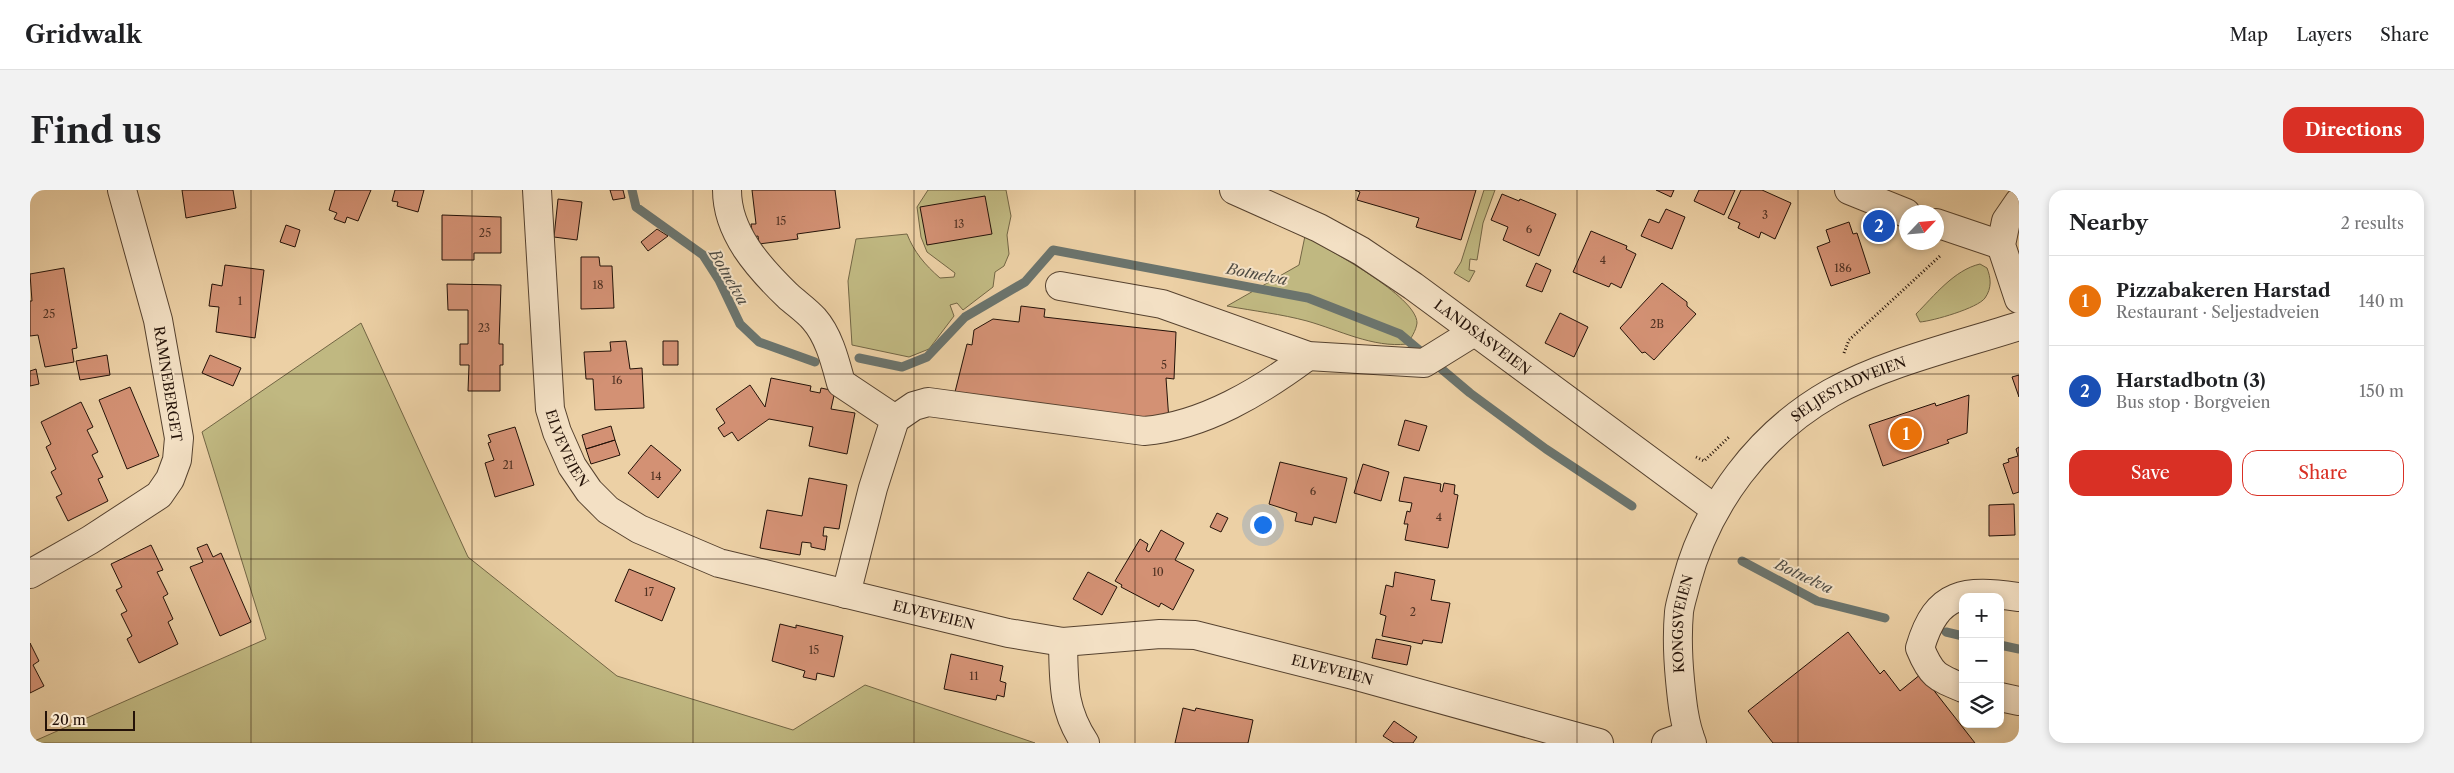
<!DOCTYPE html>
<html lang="en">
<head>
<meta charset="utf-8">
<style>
  body { margin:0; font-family:"Libre Caslon Text",serif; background:#f2f2f2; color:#202124 }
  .controls { position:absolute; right:15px; bottom:15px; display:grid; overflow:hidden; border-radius:10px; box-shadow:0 2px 8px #0003 }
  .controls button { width:45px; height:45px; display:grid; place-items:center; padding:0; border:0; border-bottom:1px solid #e0e0e0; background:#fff; color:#202124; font:25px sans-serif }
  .compass { position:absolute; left:1869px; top:15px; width:45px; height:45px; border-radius:50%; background:#fff; box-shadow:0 2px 8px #0003; rotate:64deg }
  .scale { position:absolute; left:15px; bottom:12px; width:90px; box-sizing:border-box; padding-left:5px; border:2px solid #241208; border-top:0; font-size:14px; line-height:18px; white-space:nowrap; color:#241208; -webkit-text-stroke:4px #f3e0c4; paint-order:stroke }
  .you { position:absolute; left:1232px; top:334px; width:18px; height:18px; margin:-12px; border:4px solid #fff; border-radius:50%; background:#1a73e8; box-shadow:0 0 0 8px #1a73e833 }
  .badge { display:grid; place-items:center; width:32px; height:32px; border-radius:50%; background:#d93025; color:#fff; font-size:16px; font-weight:700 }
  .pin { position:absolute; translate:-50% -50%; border:2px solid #fff; box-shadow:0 1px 5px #0006 }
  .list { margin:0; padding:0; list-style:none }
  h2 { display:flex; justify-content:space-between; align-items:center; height:65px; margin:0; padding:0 20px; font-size:21px }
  h2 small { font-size:16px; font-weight:400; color:#757577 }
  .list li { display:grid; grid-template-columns:32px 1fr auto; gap:15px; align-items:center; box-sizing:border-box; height:90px; padding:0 20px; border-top:1px solid #e0e0e0 }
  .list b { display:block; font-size:19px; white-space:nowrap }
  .list p { margin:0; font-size:16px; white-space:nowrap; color:#757577 }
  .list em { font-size:16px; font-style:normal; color:#757577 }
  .actions { display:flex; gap:10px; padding:15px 20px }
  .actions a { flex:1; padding:11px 0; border:1px solid #d93025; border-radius:15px; text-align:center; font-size:18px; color:#d93025 }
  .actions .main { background:#d93025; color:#fff }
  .icon { flex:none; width:28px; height:28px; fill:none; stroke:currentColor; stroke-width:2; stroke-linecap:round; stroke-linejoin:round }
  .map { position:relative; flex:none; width:1989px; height:553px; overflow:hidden; border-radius:15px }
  header { display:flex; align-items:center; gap:30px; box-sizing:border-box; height:70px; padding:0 25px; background:#fff; border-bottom:1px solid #e0e0e0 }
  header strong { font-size:24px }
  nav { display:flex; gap:28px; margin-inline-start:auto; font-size:18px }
  .intro { display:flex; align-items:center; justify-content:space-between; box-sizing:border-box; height:120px; padding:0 30px }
  h1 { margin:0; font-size:35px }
  .button { padding:12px 22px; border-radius:15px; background:#d93025; color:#fff; font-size:18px; font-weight:700 }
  main { display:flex; gap:30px; padding:0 30px }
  aside { flex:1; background:#fff; border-radius:15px; box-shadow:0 2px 8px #0003 }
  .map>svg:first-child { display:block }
  .green { fill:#c0b881; stroke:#726544 }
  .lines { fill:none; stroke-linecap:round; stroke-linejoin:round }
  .stream { stroke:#6b746d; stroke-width:9 }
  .building { fill:#d39174; stroke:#241208 }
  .minor-casing { stroke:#56422f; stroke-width:30 }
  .path { stroke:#241208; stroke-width:3; stroke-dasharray:1 2.5; stroke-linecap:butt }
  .minor { stroke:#f3e0c4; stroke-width:28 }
  .grid { fill:none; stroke:#241208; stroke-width:1; stroke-opacity:0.55 }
  .labels { text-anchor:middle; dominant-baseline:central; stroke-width:4; stroke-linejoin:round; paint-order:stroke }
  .number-label { font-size:11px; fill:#503223 }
  .street-label { font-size:14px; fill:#241208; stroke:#f3e0c4 }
  .water-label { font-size:15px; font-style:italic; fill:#4e4b43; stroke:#f3e0c4 }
</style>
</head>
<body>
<header>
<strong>Gridwalk</strong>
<nav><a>Map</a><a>Layers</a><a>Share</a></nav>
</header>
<div class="intro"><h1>Find us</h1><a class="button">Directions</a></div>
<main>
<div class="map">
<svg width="1989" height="553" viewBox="0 0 1989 553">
  <rect width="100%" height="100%" fill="#ecd0a5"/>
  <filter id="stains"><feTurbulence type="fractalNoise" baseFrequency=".004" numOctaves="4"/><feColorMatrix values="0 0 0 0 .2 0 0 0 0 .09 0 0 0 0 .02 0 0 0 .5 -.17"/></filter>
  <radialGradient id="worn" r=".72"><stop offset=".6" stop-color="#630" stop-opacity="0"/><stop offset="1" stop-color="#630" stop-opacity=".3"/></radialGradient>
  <!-- green -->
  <path class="green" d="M898 0H976L981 26 977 45 979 64 974 76 965 82 963 97 933 120 927 113 920 115 924 126 899 159 879 167 822 155 818 91 826 49 877 44C884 62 895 75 910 88L924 87 925 83 897 62 891 47 887 17Z
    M1454 0H1465L1453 33 1447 70 1440 69 1439 80 1445 81 1439 92 1424 83 1431 72Z
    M1275 46C1297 59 1387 106 1387 133 1386 141 1381 148 1377 154 1343 158 1309 140 1277 131 1251 124 1224 121 1197 116L1269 75Z
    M1950 74 1957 78C1961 88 1962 98 1955 108 1948 118 1903 131 1890 132L1886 124C1904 106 1924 80 1950 74Z
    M331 133 438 367 587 486 763 540 835 495 1005 553H0L236 449 172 242Z"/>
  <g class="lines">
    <!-- stream -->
    <path class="stream" d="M602 0 606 17 673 65 689 90 710 134 729 152 785 172
      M829 168 872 177 897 167 935 127 995 92 1023 60 1278 108 1370 144 1440 203 1516 259 1602 316
      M1712 371 1787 411 1855 428
      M1916 442 1933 446
      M1970 455 1989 459"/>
  </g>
  <!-- building -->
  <path class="building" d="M152 0H203L206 18 156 28Z
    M305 0H341L328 31 317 27 315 33 304 29 307 23 299 20Z
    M365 0H394L388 22 367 16 368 12 362 11Z
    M580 0H593L595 8 583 10Z
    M722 0H805L810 38 767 44 768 49 729 54 728 46 723 47 721 34H726Z
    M1325 0H1446L1431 50 1386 37 1389 28 1327 10 1330 2Z
    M1626 0H1644L1641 7Z
    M1669 0H1705L1694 25 1664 11Z
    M1711 0H1732L1761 13 1745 49 1731 42 1729 48 1708 38 1710 33 1698 28Z
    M1472 4 1489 11 1490 9 1526 24 1509 66 1473 50 1478 37 1461 30Z
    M955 6 962 44 897 55 890 17Z
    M528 9 552 12 547 50 524 47Z
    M1636 19 1655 27 1642 59 1611 46 1619 29 1629 33Z
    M412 25 471 27V63H444V70H412Z
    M1819 32 1823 44 1827 43 1840 83 1801 96 1787 57 1800 52 1796 40Z
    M256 35 270 40 265 57 250 52Z
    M627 39 638 46 618 61 611 52Z
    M1561 41 1597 56 1596 59 1606 64 1591 98 1581 93 1579 97 1543 82Z
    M551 67H569L570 76H582L584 118 551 119Z
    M1506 73 1521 80 1512 102 1496 96Z
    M195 75 234 80 225 148 186 142 189 117 179 116 182 94 192 96Z
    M34 78 47 158 42 159 44 172 15 177 8 145 0 146V111H2L0 84Z
    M1632 93 1657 112V116L1666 124 1624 170 1615 162 1612 163 1590 138Z
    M417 94 471 95 469 154H473V175H470V201H438L439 175H430V154H438V120H418Z
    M991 116 1015 119 1014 127 1146 142 1144 189 1136 188 1139 231 925 202 937 154 942 155 944 140 963 129 989 132Z
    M1530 123 1558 137 1544 167 1515 153Z
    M596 151 600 179 612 178 614 218 565 220 563 189H556L554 162 581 161 580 152Z
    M633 151H648V175H633Z
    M77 165 80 185 50 190 46 171Z
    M180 165 211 178 203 196 172 183Z
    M6 179 9 194 0 196V181Z
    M1989 185V207L1982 187Z
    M741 188 781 196 780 201 790 203 791 198 805 201 801 219 825 223 817 264 779 256 783 237 739 229 708 251 702 242 694 247 688 238 695 233 686 219 720 195 735 217Z
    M100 197 129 266 97 279 69 210Z
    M1939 205 1937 243 1917 250 1919 253 1853 276 1839 235 1905 213 1906 216Z
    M51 212 63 237 57 240 68 262 62 265 73 287 68 289 78 311 38 331 26 307 32 304 21 282 26 279 16 257 21 254 11 232Z
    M1375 230 1397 236 1389 261 1368 255Z
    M581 236 585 250 556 259 552 245Z
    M485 237 504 295 465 307 455 273 464 270 458 253 461 252 458 245Z
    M585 250 590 265 561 274 556 259Z
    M621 255 651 280 628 308 598 283Z
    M1989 257V302L1983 304 1973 274 1979 272 1978 269 1988 266 1986 259Z
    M1250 272 1317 288 1306 333 1284 327 1282 335 1265 331 1267 323 1239 314Z
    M1333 274 1359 282 1351 311 1324 303Z
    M1374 287 1411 294 1410 301 1412 302 1414 293 1425 295 1424 304 1428 305 1418 358 1375 350 1378 334H1374L1377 321 1380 322 1382 313 1369 311Z
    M779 288 817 295 809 339 794 337 793 346H797L795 360 781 357V353L772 352 770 365 730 358 737 320 772 326Z
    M1984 314 1985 345 1959 346V315Z
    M1187 323 1198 328 1191 342 1180 337Z
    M1131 340 1154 353 1145 370 1164 380 1143 420 1131 413 1129 417 1091 397 1092 395 1085 391 1110 349 1118 354 1116 360 1119 362Z
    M177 354 183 367 191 363 221 432 190 446 160 377 173 372 167 358Z
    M121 355 133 380 127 382 138 404 133 407 143 429 138 432 148 454 109 473 97 449 102 446 91 424 97 421 86 400 92 397 81 374Z
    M599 379 645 398 632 431 585 411Z
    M1058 382 1087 397 1072 425 1043 409Z
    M1365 382 1405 390 1401 410 1420 413 1412 453 1393 450 1392 454 1352 446 1356 426 1350 424 1356 395 1363 397Z
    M750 434 766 438V435L813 446 804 487 787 483 786 490 773 487 775 481 742 471Z
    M1818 442 1850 484 1854 480 1870 501 1891 484 1945 553H1743L1718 521Z
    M1346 449 1381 456 1377 475 1342 468Z
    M0 453 9 471 3 475 14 496 0 503Z
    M921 464 973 476 970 491 976 493 974 507 967 505 966 510 914 499Z
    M1153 518 1165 521 1166 518 1223 530 1218 553H1145Z
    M1364 531 1387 547 1383 553H1364L1353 546Z"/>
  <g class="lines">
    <defs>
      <g id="minor">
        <path id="s1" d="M507 0 520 219 527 242 542 276 559 301 578 320 609 339 689 373 978 443 1033 452 1130 444 1165 445 1323 485 1569 553"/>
        <path d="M697 0C697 43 729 78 758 106 767 114 777 121 784 129 799 146 805 171 811 193L865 229 843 298 816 404"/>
        <path id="s2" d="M1204 0 1289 38 1331 61 1383 96 1685 319"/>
        <path d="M1819 0 1876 23"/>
        <path d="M1989 12 1976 31 1971 55 1989 109"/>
        <path d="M1906 33 1971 55"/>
        <path d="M1030 96 1132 114 1278 166 1394 173 1444 142"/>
        <path d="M865 229 884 216 898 212 1114 241C1174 236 1231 201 1278 166"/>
        <path d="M0 384 60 350 129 305 140 289 147 270 149 248 128 130 92 0"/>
        <path d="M1033 452C1034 492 1032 518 1055 553"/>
        <path d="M1933 498C1906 487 1901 485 1890 458 1907 400 1935 400 1989 407"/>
        <path d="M1970 507 1989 511"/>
        <path d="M1636 553 1659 545"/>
        <path id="s3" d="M1662 553C1654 533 1652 511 1650 490 1648 469 1647 444 1649 422 1650 413 1654 402 1656 393 1677 314 1729 244 1801 203 1854 173 1930 155 1989 136"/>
      </g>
    </defs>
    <!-- minor casing -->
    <use href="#minor" class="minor-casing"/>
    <!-- path -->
    <path class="path" d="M1814 163 1819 150 1910 66
      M1666 267 1674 271 1699 247"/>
    <!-- minor -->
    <use href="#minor" class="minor"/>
  </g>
  <!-- grid -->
  <path class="grid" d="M221 0V553M442 0V553M663 0V553M884 0V553M1105 0V553M1326 0V553M1547 0V553M1768 0V553M0 184H1989M0 369H1989"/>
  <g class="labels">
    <!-- number labels -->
    <g class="number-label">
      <text x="1735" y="25">3</text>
      <text x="751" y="31">15</text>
      <text x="929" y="34">13</text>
      <text x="1499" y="39">6</text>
      <text x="455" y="43">25</text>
      <text x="1573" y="70">4</text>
      <text x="1813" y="78">186</text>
      <text x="568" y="95">18</text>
      <text x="210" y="111">1</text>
      <text x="19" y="124">25</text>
      <text x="1627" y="134">2B</text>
      <text x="454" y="138">23</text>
      <text x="1134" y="175">5</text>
      <text x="587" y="190">16</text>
      <text x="478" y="275">21</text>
      <text x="626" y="286">14</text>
      <text x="1283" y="301">6</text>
      <text x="1409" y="327">4</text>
      <text x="1128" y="382">10</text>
      <text x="619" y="402">17</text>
      <text x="1383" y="422">2</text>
      <text x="784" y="460">15</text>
      <text x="944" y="486">11</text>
    </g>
    <!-- street labels -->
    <g class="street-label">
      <text stroke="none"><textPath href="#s2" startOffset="290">LANDSÅSVEIEN</textPath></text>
      <text transform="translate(138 194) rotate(81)">RAMNEBERGET</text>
      <text stroke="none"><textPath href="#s3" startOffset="425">SELJESTADVEIEN</textPath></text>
      <text stroke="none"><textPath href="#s1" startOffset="262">ELVEVEIEN</textPath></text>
      <text stroke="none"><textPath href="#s1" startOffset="682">ELVEVEIEN</textPath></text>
      <text stroke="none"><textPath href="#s3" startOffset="121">KONGSVEIEN</textPath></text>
      <text stroke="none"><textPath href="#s1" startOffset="1088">ELVEVEIEN</textPath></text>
    </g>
    <!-- water labels -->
    <g class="water-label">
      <text transform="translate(1227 84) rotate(11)">Botnelva</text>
      <text transform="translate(699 87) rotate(60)">Botnelva</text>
      <text transform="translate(1774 386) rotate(25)">Botnelva</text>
    </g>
  </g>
  <rect width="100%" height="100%" filter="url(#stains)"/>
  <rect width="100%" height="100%" fill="url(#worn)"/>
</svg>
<div class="controls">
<button>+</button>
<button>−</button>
<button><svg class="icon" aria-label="layers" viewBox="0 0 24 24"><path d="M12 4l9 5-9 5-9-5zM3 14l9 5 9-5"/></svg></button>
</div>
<svg class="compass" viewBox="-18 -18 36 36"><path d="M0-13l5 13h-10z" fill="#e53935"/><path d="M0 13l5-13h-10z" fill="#757577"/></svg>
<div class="scale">20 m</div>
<div class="you"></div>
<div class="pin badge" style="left:1876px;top:244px;background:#e8710a">1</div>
<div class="pin badge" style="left:1849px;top:36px;background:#1a4fb4">2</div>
</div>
<aside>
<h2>Nearby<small>2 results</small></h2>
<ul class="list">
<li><span class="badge" style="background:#e8710a">1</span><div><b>Pizzabakeren Harstad</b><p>Restaurant · Seljestadveien</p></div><em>140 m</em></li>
<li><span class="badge" style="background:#1a4fb4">2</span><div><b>Harstadbotn (3)</b><p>Bus stop · Borgveien</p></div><em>150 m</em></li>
</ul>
<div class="actions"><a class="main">Save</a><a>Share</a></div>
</aside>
</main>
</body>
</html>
